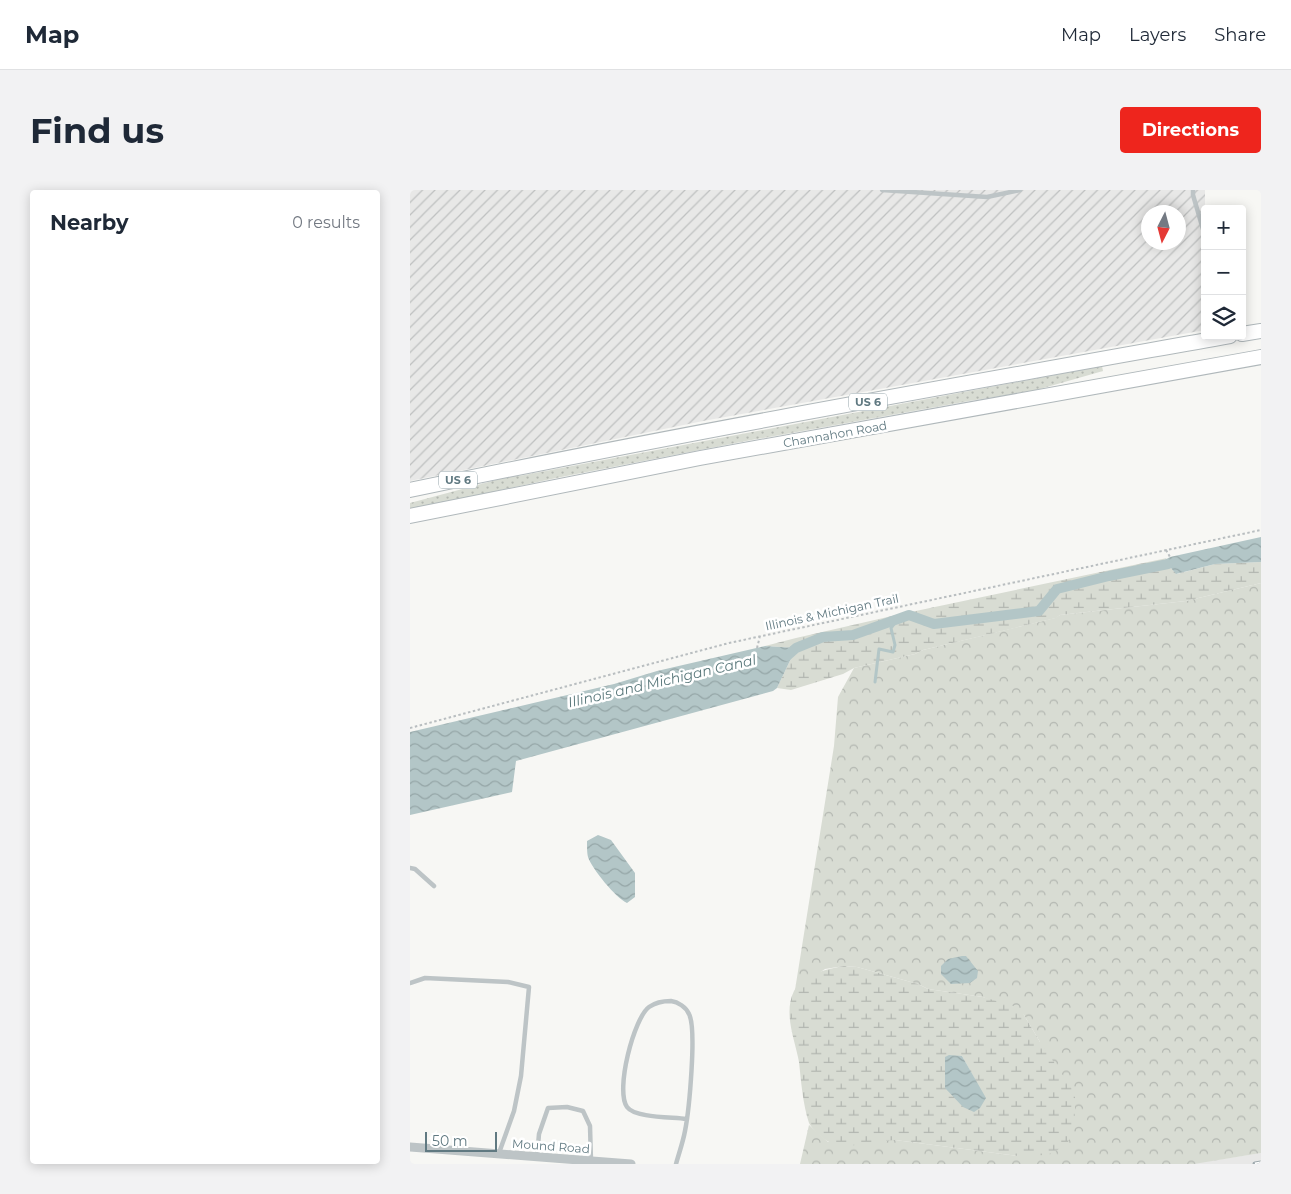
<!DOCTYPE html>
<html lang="en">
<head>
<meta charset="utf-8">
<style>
  body { margin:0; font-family:Montserrat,sans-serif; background:#f2f2f3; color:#1f2937 }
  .controls { position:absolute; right:15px; top:15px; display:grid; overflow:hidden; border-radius:5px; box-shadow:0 2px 12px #0003 }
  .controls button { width:45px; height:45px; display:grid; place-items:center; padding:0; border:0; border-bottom:1px solid #e0e1e3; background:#fff; color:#1f2937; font:25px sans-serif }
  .compass { position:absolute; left:731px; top:15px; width:45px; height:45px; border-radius:50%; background:#fff; box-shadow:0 2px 12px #0003; rotate:186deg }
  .scale { position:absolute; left:15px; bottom:12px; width:72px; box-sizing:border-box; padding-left:5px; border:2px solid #607981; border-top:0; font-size:14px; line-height:18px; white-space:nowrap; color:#607981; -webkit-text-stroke:4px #fff; paint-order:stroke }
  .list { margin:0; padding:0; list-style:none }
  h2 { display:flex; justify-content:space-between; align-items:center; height:65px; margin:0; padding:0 20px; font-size:21px }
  h2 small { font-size:16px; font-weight:400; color:#747a83 }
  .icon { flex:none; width:28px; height:28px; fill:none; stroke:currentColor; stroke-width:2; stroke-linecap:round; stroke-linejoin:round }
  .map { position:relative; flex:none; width:851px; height:974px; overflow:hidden; border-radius:5px }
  header { display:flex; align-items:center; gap:30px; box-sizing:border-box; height:70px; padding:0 25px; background:#fff; border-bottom:1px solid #e0e1e3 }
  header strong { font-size:24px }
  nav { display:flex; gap:28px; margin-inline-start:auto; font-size:18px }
  .intro { display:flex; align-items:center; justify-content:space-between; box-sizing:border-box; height:120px; padding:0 30px }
  h1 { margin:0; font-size:35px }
  .button { padding:12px 22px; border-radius:5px; background:#ee251d; color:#fff; font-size:18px; font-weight:700 }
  main { display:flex; gap:30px; padding:0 30px }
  aside { flex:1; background:#fff; border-radius:5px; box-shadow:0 2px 12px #0003 }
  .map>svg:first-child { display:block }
  .built { fill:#e8e8e7 }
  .industrial { fill:url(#industrial-furrows); fill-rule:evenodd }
  .grass { fill:url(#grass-dots) }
  .forest { fill:url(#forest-crowns) }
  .wetland { fill:url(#wetland-marsh); fill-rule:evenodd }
  .water { fill:url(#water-waves) }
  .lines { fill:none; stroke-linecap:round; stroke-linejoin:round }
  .stream { stroke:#b3c6c7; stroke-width:3 }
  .canal { stroke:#b3c6c7; stroke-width:10 }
  .primary-casing { stroke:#b0b8bb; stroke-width:16 }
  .path { stroke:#b9bec0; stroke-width:2; stroke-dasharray:2.5 2.5; stroke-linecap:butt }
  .service { stroke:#bdc4c6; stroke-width:4.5 }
  .minor { stroke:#bdc4c6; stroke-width:9 }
  .primary { stroke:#fff; stroke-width:14 }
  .rail-casing { stroke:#9ea9ad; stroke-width:5 }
  .rail { stroke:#fff; stroke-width:3; stroke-dasharray:9; stroke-linecap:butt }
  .labels { text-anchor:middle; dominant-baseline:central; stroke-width:5; stroke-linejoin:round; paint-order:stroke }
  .shield { fill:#fff; stroke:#90a1a7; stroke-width:1 }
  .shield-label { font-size:11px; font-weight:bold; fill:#607981 }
  .street-label { font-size:12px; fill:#607981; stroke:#fff }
  .water-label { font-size:14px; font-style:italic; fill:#5b797c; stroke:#fff }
</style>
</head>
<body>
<header>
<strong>Map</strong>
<nav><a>Map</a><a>Layers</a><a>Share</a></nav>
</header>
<div class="intro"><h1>Find us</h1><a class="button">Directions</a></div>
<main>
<aside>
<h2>Nearby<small>0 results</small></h2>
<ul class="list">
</ul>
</aside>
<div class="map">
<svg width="851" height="974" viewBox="0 0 851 974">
  <defs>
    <pattern id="industrial-furrows" width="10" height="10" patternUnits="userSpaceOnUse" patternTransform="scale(1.25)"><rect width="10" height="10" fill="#e8e8e7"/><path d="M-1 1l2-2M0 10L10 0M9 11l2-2" fill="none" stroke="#bfc1c1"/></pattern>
    <pattern id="grass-dots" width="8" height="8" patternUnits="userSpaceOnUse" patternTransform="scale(1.25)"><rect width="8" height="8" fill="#d8dcd3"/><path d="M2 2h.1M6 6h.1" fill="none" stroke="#b3b7b1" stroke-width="1.8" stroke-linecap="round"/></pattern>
    <pattern id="forest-crowns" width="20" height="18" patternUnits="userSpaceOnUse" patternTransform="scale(1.25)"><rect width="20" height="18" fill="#d8dcd3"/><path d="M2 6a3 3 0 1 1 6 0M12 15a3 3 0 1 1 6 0" fill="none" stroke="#b3b7b1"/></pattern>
    <pattern id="wetland-marsh" width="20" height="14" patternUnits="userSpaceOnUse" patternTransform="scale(1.25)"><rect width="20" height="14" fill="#d8dcd3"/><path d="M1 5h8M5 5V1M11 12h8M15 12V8" fill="none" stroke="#b3b7b1"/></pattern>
    <pattern id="water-waves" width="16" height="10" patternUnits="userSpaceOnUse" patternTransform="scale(1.25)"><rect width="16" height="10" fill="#b3c6c7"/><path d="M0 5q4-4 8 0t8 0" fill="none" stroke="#95a6a7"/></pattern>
  </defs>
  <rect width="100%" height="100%" fill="#f7f7f4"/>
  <!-- built -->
  <path class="built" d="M851 963V974H780Z"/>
  <!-- industrial -->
  <path class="industrial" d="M0 0H795V140L293 231 0 291ZM738 22H768V52H738Z"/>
  <!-- grass -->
  <path class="grass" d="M692 176 693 181 623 201 559 211 336 251 146 288 0 320V313L101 286H109Z"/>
  <!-- forest -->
  <path class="forest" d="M851 393V963L784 974H390L399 935 418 952 485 950 608 966 630 852 614 825 573 807 518 799 508 794 447 777 434 776 415 779 385 800 424 556 428 507 444 478 505 464 513 460 645 428 650 425 776 411Z"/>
  <!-- wetland -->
  <path class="wetland" d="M757 368 745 376 761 378 767 384 805 374 851 372V393L776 411 650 425 646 428 513 460 505 464 444 478 433 484 381 500 367 498 386 458 355 456 386 448 482 426Z
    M434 776 447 777 508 794 518 799 573 807 607 817 614 825 630 852 665 903V935L658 952 645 962 635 965 608 966 485 950C466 951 434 961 417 951 412 948 401 938 399 933 393 915 391 891 389 872 385 850 373 823 384 801 393 784 417 779 434 776ZM552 866 567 893 535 898V867Z"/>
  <!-- water -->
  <path class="water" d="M851 347V372L805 374 766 384 761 378 744 376 760 367Z
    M355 456 386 458 367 498 363 501 106 571 102 602 0 625V542L204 494 247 481Z
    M188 645 201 650 225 683V707L217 713C206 708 182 679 178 667 177 663 177 656 177 651Z
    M552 766H556L568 781 567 788 560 793 541 794 531 784V776L538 769Z
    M539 865 552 866 576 908 570 918 564 922 553 917 535 898V867Z"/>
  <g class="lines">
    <!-- stream -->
    <path class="stream" d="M465 492 469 459 483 462 485 455 481 438 488 429"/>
    <!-- canal -->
    <path class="canal" d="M377 466 386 458 413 447 443 445 499 425 524 434 629 421 647 399 699 386 758 374"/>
    <defs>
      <path id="primary" d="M832 144 851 141
        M0 300C272 243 546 195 820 146
        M0 326 290 268 851 167"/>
    </defs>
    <!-- primary casing -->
    <use href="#primary" class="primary-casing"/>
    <!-- path -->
    <path class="path" d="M756 360 760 367
      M347 458 350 446
      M0 538 319 453 851 340"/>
    <!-- service -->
    <path class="service" d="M472 0 577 7 610 0
      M783 0V5L795 46
      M0 678 5 679 24 696
      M0 793 15 788 98 792 119 797 111 886 104 921 89 963
      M127 967 129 944 138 918 157 917 173 921 180 936 181 971
      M266 974C269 963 273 952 275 941 279 921 287 839 279 824 276 817 268 812 261 811 253 811 246 812 239 817 224 828 205 900 217 917 225 928 263 927 276 929"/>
    <!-- minor -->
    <path class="minor" d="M0 957 221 974"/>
    <!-- primary -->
    <use href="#primary" class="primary"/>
    <defs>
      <path id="rail" d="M845 974 851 973"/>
    </defs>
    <!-- rail casing -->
    <use href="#rail" class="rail-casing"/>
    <!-- rail -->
    <use href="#rail" class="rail"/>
  </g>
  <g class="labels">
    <!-- shield labels -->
    <g class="shield">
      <rect x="439" y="203.5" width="38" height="17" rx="4"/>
      <rect x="29" y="281.5" width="38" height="17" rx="4"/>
    </g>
    <g class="shield-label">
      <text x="458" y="212">US 6</text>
      <text x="48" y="290">US 6</text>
    </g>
    <!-- street labels -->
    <g class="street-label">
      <text transform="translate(425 244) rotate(-10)">Channahon Road</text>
      <text transform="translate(422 422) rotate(-12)">Illinois &amp; Michigan Trail</text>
      <text transform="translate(141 956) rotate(4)">Mound Road</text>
    </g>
    <!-- water labels -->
    <g class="water-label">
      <text transform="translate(252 491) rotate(-13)">Illinois and Michigan Canal</text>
    </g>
  </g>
</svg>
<div class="controls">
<button>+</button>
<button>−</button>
<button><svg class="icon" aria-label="layers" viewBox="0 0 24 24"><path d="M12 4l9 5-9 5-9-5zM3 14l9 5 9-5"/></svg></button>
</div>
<svg class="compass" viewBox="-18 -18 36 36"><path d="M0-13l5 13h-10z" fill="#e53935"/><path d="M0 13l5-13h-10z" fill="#747a83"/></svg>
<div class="scale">50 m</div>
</div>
</main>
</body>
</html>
